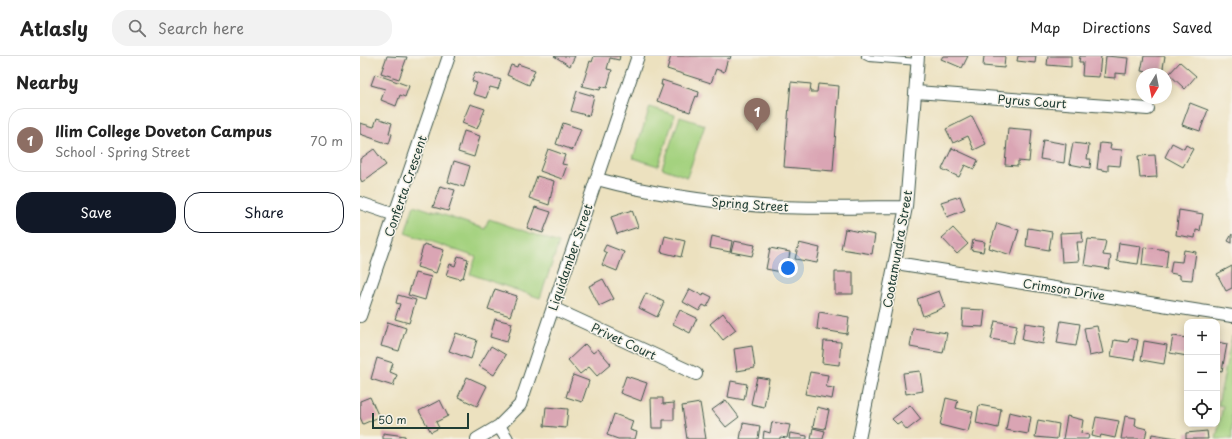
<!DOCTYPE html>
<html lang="en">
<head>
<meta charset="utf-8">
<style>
  body { margin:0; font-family:"Playpen Sans",sans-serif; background:#f2f2f2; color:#222 }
  .controls { position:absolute; right:12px; bottom:12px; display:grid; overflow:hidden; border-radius:8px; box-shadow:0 2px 10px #0003 }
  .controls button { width:36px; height:36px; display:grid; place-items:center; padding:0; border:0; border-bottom:1px solid #e0e0e0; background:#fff; color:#222; font:20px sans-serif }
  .compass { position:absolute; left:776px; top:12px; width:36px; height:36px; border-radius:50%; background:#fff; box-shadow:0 2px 10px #0003; rotate:190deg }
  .scale { position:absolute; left:12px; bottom:10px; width:97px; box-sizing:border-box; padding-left:4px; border:2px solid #1f3d34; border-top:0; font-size:11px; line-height:14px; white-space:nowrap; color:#1f3d34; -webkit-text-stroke:3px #f7f3e8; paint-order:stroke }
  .you { position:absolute; left:428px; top:212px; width:14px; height:14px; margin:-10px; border:3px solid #fff; border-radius:50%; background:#1a73e8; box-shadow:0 0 0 6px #1a73e833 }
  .badge { display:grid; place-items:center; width:26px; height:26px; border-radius:50%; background:#111827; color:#fff; font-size:13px; font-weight:700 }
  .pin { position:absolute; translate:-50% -33px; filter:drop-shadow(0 1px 2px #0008) }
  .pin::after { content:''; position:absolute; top:21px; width:14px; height:12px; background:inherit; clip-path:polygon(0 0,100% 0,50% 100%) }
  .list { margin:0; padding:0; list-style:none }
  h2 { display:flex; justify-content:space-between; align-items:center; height:52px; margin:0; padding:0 16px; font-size:17px }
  h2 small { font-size:13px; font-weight:400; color:#767676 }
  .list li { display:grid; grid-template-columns:26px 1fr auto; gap:12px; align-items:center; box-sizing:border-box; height:64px; margin:0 8px 8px; padding:0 8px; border:1px solid #e0e0e0; border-radius:16px }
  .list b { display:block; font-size:15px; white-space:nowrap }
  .list p { margin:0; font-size:13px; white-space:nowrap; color:#767676 }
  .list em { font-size:13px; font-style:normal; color:#767676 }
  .actions { display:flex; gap:8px; padding:12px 16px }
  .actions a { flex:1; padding:9px 0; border:1px solid #111827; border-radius:16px; text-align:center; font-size:14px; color:#111827 }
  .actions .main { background:#111827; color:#fff }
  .icon { flex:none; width:22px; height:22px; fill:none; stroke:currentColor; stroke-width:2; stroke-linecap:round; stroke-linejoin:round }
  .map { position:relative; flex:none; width:872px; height:383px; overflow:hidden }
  header { display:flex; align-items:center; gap:24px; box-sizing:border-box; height:56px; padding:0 20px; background:#fff; border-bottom:1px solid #e0e0e0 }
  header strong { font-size:19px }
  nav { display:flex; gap:22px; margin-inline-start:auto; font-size:14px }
  .search { width:280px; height:36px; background:#f2f2f2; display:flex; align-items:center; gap:10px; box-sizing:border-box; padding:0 14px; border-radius:16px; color:#767676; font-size:15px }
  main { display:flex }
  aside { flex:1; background:#fff }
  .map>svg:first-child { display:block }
  .green { fill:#a4d27f; stroke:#62885a }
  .building { fill:#daa5b4 }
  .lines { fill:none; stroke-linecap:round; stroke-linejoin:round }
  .service-casing { stroke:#3e5649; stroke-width:8 }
  .minor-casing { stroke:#3e5649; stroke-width:14 }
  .service { stroke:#fff; stroke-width:6 }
  .minor { stroke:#fff; stroke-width:12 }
  .labels { text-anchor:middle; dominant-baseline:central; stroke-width:3; stroke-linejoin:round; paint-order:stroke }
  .street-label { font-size:12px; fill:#1f3d34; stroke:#f7f3e8 }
</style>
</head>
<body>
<header>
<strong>Atlasly</strong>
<div class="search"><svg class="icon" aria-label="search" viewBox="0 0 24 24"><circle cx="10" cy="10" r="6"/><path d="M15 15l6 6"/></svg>Search here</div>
<nav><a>Map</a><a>Directions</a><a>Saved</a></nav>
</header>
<main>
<aside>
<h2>Nearby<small></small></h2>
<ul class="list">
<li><span class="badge" style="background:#8d6e63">1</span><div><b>Ilim College Doveton Campus</b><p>School · Spring Street</p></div><em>70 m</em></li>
</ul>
<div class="actions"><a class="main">Save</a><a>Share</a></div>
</aside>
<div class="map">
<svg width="872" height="383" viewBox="0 0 872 383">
  <rect width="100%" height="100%" fill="#f7f3e8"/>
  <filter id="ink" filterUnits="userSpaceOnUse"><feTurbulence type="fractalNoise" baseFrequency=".025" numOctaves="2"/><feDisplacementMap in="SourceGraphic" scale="8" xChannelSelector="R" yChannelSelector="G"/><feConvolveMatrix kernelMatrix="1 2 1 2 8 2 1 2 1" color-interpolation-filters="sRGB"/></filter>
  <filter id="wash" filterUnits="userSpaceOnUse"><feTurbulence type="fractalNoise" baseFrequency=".012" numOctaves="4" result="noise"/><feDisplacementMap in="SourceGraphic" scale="16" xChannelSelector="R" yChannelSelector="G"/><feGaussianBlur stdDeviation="0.9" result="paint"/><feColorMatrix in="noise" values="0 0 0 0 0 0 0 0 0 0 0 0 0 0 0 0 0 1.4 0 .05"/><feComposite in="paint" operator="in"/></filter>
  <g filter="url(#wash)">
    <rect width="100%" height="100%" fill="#ece1bf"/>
    <!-- green -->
    <path class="green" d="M290 51 315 59 298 110 273 102Z
      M320 61 345 69 327 121 302 112Z
      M54 149 125 173 129 163 199 187 180 242 110 218 116 201 45 177Z
      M872 280V383H856L863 350 858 349Z"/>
    <g id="blocks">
      <!-- building -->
      <path class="building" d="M27 0 47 1 39 23 21 17Z
        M194 0H215L210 10Z
        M234 0H260L259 4 250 2 247 13 252 14 247 32 241 30 240 34 222 30 230 5 232 6Z
        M311 0H371L370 3 368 2 364 16 356 13 351 27 307 13Z
        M583 0H608L602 12 581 3Z
        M624 0H645L644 12 623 10Z
        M658 0H676L675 7 657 5Z
        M688 0H711V11L687 9Z
        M720 0H741L739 21 722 20 723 6H719Z
        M746 0 768 2 766 18 755 17V22L744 21Z
        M784 0H805L802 18 781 15Z
        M820 6 836 20 825 33 809 18Z
        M158 8 175 14 169 29 147 19 151 9 157 11Z
        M115 16 141 24 138 33 130 31 126 42 113 38 117 27 112 25Z
        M15 18 49 30 45 41 40 39 36 50 21 44 25 33 11 29Z
        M302 24 339 36 338 41 336 40 330 56 297 45 303 29H301Z
        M431 26 451 28 450 36H457L458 28 479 30 473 115 424 111Z
        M217 35 234 40 229 60 211 55Z
        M830 47 848 54 840 75 822 69Z
        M110 48 125 53 117 73 102 67Z
        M612 60 626 88 614 94 608 80 593 87 586 73Z
        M17 62 32 67 29 77 32 78 29 88 0 78V67L14 71Z
        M203 67 221 73 213 94 196 88Z
        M648 72 672 74 669 106 658 105V110L645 109Z
        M104 75 120 80 114 101 98 96Z
        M683 84 706 88 704 107 680 103Z
        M713 87 729 89 727 103H731L730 112 709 108Z
        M740 87 751 88 750 93 762 94 760 110 748 109V115L737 113Z
        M812 87 824 93 826 89 833 93 823 111 805 101Z
        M592 92 618 104 614 113 605 109 599 121 582 113Z
        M14 93 26 109 2 126 0 122V103Z
        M188 93 205 99 202 108 207 109 202 123 180 115Z
        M795 99 797 121 780 122 778 100Z
        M94 105 110 110 104 131 88 126Z
        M177 120 194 125 189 149 169 142Z
        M80 130 95 134 88 155 73 151Z
        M600 140 605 154 587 161 581 146Z
        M175 151 191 156 183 177 167 172Z
        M272 154 278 171 257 178 251 161Z
        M819 154 843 158 840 175 836 174 835 182 816 179Z
        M637 167 659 174 651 199 629 192Z
        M593 172 608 188 597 198 582 182Z
        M668 172 692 176 689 194 666 190Z
        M485 173 515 179 512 198 481 193Z
        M722 176 723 186H717L719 205 702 206 700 177Z
        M872 178V187L868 185Z
        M305 180 325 185 321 201 301 196Z
        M352 180 372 185 370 196 350 192Z
        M728 183 746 185 743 199 751 200 749 213 724 209Z
        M613 184 625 186 623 196 611 194Z
        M374 185 395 189 392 200 371 196Z
        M439 187 460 192 457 207 435 203Z
        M759 187 781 190 778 208 757 205Z
        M64 188 84 194 76 217 57 211Z
        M246 189 264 196 257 215 242 209 247 197 243 195Z
        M784 191 808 194 806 212 782 209Z
        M410 192 430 196 426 217 406 213Z
        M824 194 836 196 832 224 820 223V219L810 217 812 205 822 206Z
        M98 200 108 203 103 222 101 221 100 223 86 219 90 208 95 210Z
        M872 210V232L866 235 857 218Z
        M475 216H493V238H475Z
        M55 217 71 221 65 244 48 239Z
        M243 223 254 243 239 250 229 230Z
        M135 233 157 240 150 260 128 253Z
        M330 233 343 240 344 237 352 241 347 251 343 249 339 255 323 246Z
        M579 235 585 251 563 260 557 243Z
        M286 237 304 246 297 261 279 252Z
        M38 239 56 244 49 267 35 263 40 248 36 247Z
        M603 253 625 254 623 271 602 270Z
        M320 254 337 262 330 277 313 268Z
        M459 256 489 261 487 278 457 273Z
        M363 257 376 274 363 284 350 268Z
        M135 263 152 267 147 286 130 281Z
        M635 265 657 269 653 287 631 283Z
        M701 265 720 268 716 290 697 287Z
        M28 266 46 272 39 295 21 290Z
        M665 267 686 270 683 288 662 284Z
        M737 270 743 297 729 300 724 272Z
        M553 272 587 277 583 297 550 291Z
        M96 277 117 284 111 303 89 295Z
        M813 280 827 282V300L810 297Z
        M769 282 778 284 774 304 751 300 754 284 768 286Z
        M464 285 481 286 479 309 462 307Z
        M784 285 807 289 804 308 781 304Z
        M857 286 867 288 862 315 857 314Z
        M225 288 233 297 238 293 251 308 237 320 229 311 220 318 208 304Z
        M131 290 146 299 134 319 119 310Z
        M392 290 395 312 377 315 374 293Z
        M17 302 33 307 30 316 37 319 33 330 11 323Z
        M560 315 563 335 546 338 543 317Z
        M450 316 468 319 466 331 474 332 472 343 445 338Z
        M213 319 229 325 222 346 206 341Z
        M266 320 287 327 281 345 260 337Z
        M107 321 127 330 117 350 98 341Z
        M397 321 409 323 404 351 391 348Z
        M371 325 387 328 384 344 368 341Z
        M10 341 19 361 3 368 0 361V345Z
        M291 342H303V348L314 347V364H303V372H292Z
        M586 342 598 345 596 352 613 356 608 376 580 369Z
        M80 344 88 360 76 366 79 372 71 376 59 355Z
        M366 344 379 361 366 371 352 354Z
        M340 347 346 383H327L322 350Z
        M550 349 561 363 547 374 540 366 537 368 532 363Z
        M619 349 641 353 638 372 616 367Z
        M186 351 208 353 206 372 184 370Z
        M457 351 469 354 465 373 453 371Z
        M649 356 671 361 668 378 646 374Z
        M254 358 273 365 270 374 277 376 275 383H258L247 379Z
        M707 360 723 364 721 377 729 379 728 383H703Z
        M765 360 776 362 775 370 787 373 785 383H761Z
        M736 361 759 365 755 382 741 379 740 382 732 380Z
        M678 364 699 368 697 383 675 381Z
        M412 366 430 369 427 382 420 381V383H403L404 375 410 377Z
        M383 367 400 370 398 383H380Z
        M453 372 465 375 463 383H451Z
        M847 375 848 383H826V377Z
        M23 377 45 380V383H23Z
        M430 377 447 380V383H429Z
        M792 378 817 382V383H791Z"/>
    </g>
  </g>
  <g filter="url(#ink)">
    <use href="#blocks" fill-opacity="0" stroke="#3e5649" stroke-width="1"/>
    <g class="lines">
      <defs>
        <path id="service" d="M505 0 509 2 558 6"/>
        <path id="minor" d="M556 36 788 53
          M237 123C296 139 356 147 417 151 460 153 503 151 546 151
          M0 147 35 159
          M536 207 872 260
          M193 252 336 318
          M0 260 89 0
          M139 370 147 383
          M117 383 139 370 160 349 278 0
          M499 383 546 151 558 0"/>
      </defs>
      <!-- service casing -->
      <use href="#service" class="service-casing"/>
      <!-- minor casing -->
      <use href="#minor" class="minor-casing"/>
      <!-- service -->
      <use href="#service" class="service"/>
      <!-- minor -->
      <use href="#minor" class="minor"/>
    </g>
  </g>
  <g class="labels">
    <!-- street labels -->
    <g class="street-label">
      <text transform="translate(672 45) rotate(4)">Pyrus Court</text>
      <text transform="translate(45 130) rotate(-71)">Conferta Crescent</text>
      <text transform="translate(390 148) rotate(4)">Spring Street</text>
      <text transform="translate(537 193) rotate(-80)">Cootamundra Street</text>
      <text transform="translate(210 201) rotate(-71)">Liquidamber Street</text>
      <text transform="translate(704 233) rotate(9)">Crimson Drive</text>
      <text transform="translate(264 285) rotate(25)">Privet Court</text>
    </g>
  </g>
</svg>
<div class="controls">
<button>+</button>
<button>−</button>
<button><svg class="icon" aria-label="locate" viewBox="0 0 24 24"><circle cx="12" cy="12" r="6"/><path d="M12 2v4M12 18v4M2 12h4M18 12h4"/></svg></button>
</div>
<svg class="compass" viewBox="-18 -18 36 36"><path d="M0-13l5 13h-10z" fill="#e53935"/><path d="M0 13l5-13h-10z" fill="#767676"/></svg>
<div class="scale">50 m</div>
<div class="you"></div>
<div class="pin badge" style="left:397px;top:75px;background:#8d6e63">1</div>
</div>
</main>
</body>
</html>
